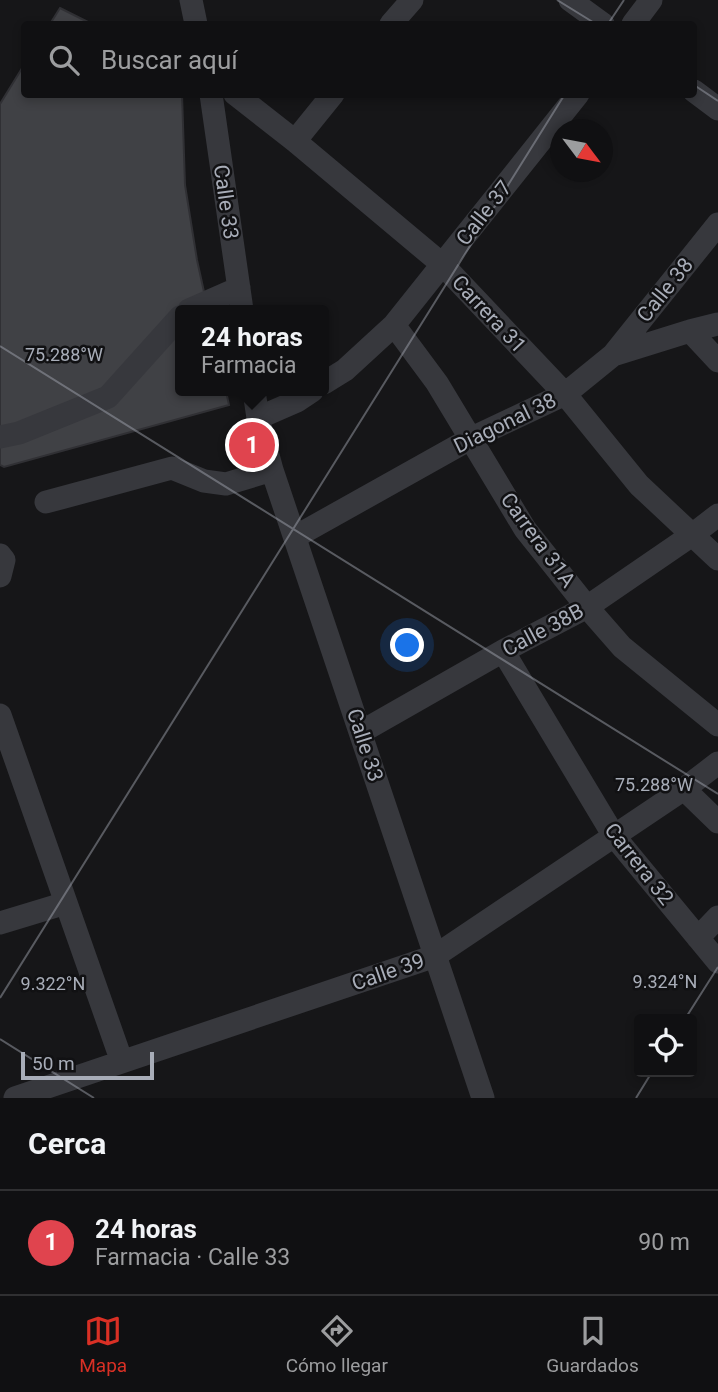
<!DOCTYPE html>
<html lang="es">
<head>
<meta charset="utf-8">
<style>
  body { margin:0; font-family:Roboto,sans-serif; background:#19191b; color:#f1f3f6 }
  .controls { position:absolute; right:21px; bottom:21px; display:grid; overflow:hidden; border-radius:7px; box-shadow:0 4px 10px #0003 }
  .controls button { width:63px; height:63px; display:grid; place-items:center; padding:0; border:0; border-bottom:2px solid #303032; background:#101012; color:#f1f3f6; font:35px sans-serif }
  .compass { position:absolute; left:550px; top:119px; width:63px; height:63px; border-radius:50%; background:#101012; box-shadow:0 4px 10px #0003; rotate:122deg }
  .scale { position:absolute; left:21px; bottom:18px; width:133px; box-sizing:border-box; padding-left:7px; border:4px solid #a8adb8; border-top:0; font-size:19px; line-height:24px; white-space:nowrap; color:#a8adb8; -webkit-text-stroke:5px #111113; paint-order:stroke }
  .you { position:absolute; left:408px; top:646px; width:24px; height:24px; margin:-18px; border:5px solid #fff; border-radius:50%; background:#1a73e8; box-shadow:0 0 0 10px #1a73e833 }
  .badge { display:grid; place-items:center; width:46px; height:46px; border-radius:50%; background:#d93025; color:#fff; font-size:23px; font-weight:700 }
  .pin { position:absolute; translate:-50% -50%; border:4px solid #fff; box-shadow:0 2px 7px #0006 }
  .popup { position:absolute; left:175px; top:305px; width:154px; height:91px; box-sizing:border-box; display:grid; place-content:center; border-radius:7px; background:#101012; filter:drop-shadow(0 2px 5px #0005); font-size:23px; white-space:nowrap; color:#9c9d9f }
  .popup b { font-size:26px; color:#f1f3f6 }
  .popup::after { content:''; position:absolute; left:50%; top:100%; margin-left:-14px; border:14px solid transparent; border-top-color:#101012 }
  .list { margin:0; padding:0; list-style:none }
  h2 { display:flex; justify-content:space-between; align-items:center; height:91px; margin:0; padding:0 28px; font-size:30px }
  h2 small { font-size:23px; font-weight:400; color:#9c9d9f }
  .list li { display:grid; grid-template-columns:46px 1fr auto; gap:21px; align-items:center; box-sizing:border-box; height:105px; padding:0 28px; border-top:2px solid #303032 }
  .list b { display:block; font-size:26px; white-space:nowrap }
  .list p { margin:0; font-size:23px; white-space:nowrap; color:#9c9d9f }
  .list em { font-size:23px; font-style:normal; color:#9c9d9f }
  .icon { flex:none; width:38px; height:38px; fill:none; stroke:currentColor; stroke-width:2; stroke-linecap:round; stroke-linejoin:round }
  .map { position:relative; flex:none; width:718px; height:1098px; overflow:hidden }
  .search { position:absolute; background:#101012; box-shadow:0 4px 10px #0003; left:21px; right:21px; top:21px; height:77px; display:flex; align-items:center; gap:18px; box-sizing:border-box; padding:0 24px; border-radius:7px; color:#9c9d9f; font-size:26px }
  .sheet { height:196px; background:#101012 }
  nav { display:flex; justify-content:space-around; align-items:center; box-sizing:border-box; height:98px; border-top:2px solid #303032; background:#101012; font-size:19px; color:#9c9d9f }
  nav a { display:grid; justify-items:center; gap:4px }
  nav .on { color:#d93025 }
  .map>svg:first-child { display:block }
  .building { fill:#404145; stroke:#303034; stroke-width:2 }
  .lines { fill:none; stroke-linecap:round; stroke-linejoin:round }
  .minor { stroke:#37383d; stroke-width:23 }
  .ticks { fill:none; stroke:#a8adb8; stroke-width:2; stroke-opacity:0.45 }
  .labels { text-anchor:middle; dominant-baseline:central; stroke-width:5; stroke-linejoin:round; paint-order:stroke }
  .street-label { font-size:21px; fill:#a8adb8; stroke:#111113 }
  .ticks-label { font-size:18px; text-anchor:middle; fill:#a8adb8; stroke:#111113; stroke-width:5; stroke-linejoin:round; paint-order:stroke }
</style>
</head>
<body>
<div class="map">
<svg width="718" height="1098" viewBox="0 0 718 1098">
  <rect width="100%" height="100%" fill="#161618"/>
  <!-- building -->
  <path class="building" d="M60 8 92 24H50Z
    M24 65V94H182L185 185 197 260 208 310H180V391H226L229 405 4 467 0 465V104Z"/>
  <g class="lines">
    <!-- minor -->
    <path class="minor" d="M191 0 196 24
      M570 0 603 24
      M391 24 412 0
      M633 24 651 0
      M694 91 718 109
      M211 94 242 310
      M235 94 295 141 443 265 565 394 639 485 718 559
      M295 141 333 94
      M189 310 239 288
      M394 325 437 383 525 529 587 607 622 647 718 725
      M690 331 718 361
      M613 355 718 224
      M324 383 345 370 394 325 578 94
      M254 391 258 418 272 470 483 1098
      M258 418 297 401 312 391
      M0 437 19 433 108 397 180 317
      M46 502 172 468 204 481 226 484 272 470
      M295 537 470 439 565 394 613 355 690 331 718 324
      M0 555 4 560 0 576
      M503 651 614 836 718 962
      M0 715 122 1062
      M361 732 503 651 587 607 692 535 718 515
      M684 789 718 822
      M0 923 66 903
      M698 938 718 917
      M15 1098 435 956 684 789 718 763"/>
  </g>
  <!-- ticks -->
  <path class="ticks" d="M557 0 596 24M608 24 624 0M694 85 718 101M0 346 718 794M0 998 565 94M685 1019 718 967M0 1039 94 1098M636 1098 652 1072"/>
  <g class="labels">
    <!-- street labels -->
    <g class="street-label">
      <text transform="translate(226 202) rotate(82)">Calle 33</text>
      <text transform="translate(484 213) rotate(-52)">Calle 37</text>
      <text transform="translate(665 290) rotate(-51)">Calle 38</text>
      <text transform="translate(489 314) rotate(47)">Carrera 31</text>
      <text transform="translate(505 423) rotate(-26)">Diagonal 38</text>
      <text transform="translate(538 540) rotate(54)">Carrera 31A</text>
      <text transform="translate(543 630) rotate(-28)">Calle 38B</text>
      <text transform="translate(365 745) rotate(72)">Calle 33</text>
      <text transform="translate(639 864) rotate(52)">Carrera 32</text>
      <text transform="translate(388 972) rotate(-19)">Calle 39</text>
    </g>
  </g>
  <g class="ticks-label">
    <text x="64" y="361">75.288°W</text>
    <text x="654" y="791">75.288°W</text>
    <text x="665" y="988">9.324°N</text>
    <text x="53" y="990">9.322°N</text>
  </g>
</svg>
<div class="controls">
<button><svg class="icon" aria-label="locate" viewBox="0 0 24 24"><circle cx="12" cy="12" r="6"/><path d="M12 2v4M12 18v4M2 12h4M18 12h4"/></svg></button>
</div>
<svg class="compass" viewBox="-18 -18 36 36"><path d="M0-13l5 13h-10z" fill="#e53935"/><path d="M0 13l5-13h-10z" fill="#9c9d9f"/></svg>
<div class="scale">50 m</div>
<div class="you"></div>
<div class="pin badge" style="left:252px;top:445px;background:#e0444e">1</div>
<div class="popup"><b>24 horas</b>Farmacia</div>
<div class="search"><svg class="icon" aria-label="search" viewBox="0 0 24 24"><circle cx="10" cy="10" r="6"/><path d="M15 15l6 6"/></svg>Buscar aquí</div>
</div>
<section class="sheet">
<h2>Cerca<small></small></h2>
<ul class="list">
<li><span class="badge" style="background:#e0444e">1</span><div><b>24 horas</b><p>Farmacia · Calle 33</p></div><em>90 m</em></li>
</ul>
</section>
<nav>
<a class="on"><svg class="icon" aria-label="map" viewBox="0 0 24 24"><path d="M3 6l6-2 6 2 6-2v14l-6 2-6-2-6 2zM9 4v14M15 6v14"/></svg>Mapa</a>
<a><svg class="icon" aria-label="directions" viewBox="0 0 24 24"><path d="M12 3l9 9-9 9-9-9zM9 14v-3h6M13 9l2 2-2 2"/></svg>Cómo llegar</a>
<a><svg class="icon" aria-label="saved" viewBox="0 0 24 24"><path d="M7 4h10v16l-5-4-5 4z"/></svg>Guardados</a>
</nav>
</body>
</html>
